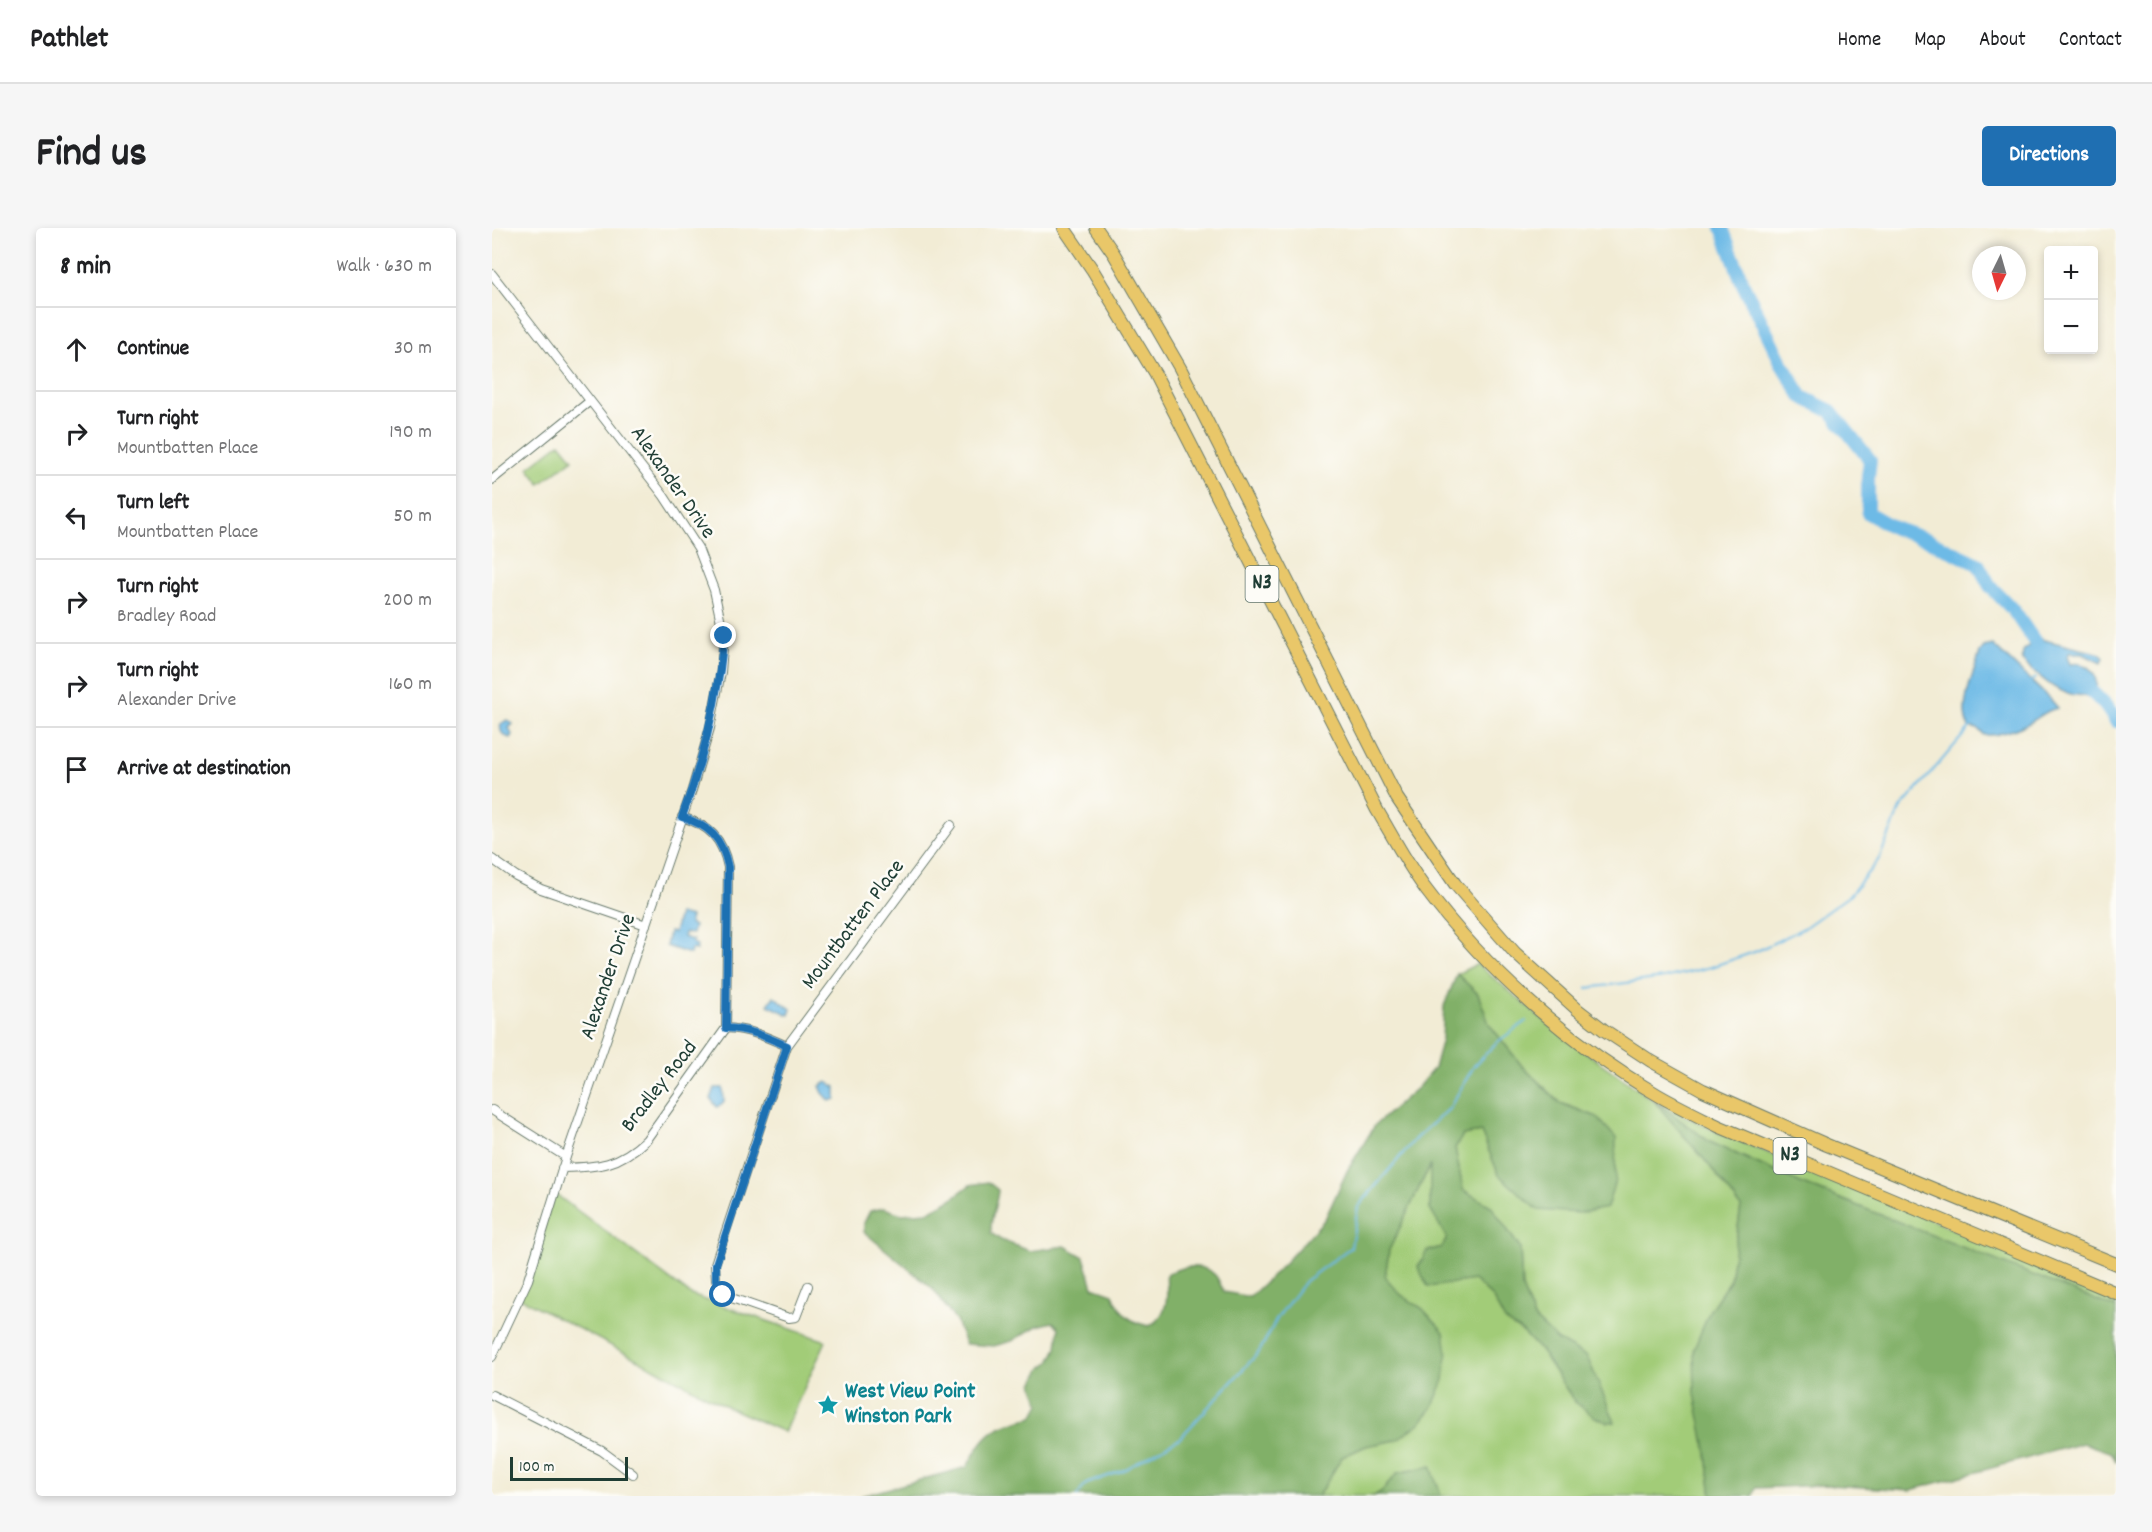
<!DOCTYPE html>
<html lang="en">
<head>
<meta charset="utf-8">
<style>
  body { margin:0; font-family:Dekko,sans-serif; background:#f6f6f6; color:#202124 }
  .controls { position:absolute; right:18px; top:18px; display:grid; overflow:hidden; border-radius:6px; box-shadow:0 3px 9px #0003 }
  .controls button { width:54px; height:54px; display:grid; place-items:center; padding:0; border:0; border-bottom:2px solid #e0e0e0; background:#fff; color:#202124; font:30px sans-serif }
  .compass { position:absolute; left:1480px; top:18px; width:54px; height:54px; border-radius:50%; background:#fff; box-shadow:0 3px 9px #0003; rotate:185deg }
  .scale { position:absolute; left:18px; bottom:15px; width:118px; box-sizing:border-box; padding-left:6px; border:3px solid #1f3d34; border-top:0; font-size:16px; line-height:21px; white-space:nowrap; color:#1f3d34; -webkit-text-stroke:4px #fdfcf7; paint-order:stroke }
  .stop { position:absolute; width:18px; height:18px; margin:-14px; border:4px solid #1f6fb2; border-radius:50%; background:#fff }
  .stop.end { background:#1f6fb2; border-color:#fff; box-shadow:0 2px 6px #0008 }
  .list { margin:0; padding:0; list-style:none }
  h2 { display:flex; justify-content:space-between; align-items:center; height:78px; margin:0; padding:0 24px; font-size:26px }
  h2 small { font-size:20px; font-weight:400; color:#757577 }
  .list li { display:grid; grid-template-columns:39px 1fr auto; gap:18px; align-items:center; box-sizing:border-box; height:84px; padding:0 24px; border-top:2px solid #e0e0e0 }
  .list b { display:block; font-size:22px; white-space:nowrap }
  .list p { margin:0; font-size:20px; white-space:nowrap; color:#757577 }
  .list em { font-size:20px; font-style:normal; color:#757577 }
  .icon { flex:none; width:33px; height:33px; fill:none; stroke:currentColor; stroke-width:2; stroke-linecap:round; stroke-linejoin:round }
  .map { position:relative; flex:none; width:1624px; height:1268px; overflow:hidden; border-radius:6px }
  header { display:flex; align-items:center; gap:36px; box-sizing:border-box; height:84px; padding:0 30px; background:#fff; border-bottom:2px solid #e0e0e0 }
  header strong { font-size:28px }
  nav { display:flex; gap:33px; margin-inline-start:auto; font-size:21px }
  .intro { display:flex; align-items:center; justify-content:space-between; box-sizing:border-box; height:144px; padding:0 36px }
  h1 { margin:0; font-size:42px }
  .button { padding:15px 27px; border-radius:6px; background:#1f6fb2; color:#fff; font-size:21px; font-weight:700 }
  main { display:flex; gap:36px; padding:0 36px }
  aside { flex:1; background:#fff; border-radius:6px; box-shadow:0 3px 9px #0003 }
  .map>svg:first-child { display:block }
  .green { fill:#a2cc78; stroke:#608456; stroke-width:1.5 }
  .forest { fill:#81b068; stroke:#50764e; stroke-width:1.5 }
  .water { fill:#6dbae6; stroke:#467c8d; stroke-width:1.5 }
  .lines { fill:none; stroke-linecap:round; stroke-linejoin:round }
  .stream { stroke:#6dbae6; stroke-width:2 }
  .river { stroke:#6dbae6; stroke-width:14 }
  .minor-casing { stroke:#697a6c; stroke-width:10 }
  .highway-casing { stroke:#697a6c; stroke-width:14 }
  .minor { stroke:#fff; stroke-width:8 }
  .highway { stroke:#e9c769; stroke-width:12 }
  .route { stroke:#1f6fb2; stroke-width:8 }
  .labels { text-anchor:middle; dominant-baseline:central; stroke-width:5; stroke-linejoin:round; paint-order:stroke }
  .shield { fill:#fdfcf7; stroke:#62766e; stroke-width:1.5 }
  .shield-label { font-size:21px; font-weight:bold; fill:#1f3d34 }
  .street-label { font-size:22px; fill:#1f3d34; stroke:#fdfcf7 }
  .culture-label { font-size:22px; font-weight:bold; fill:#0d838f; stroke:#fdfcf7; text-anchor:start }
</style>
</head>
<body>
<header>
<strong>Pathlet</strong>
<nav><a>Home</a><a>Map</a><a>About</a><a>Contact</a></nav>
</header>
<div class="intro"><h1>Find us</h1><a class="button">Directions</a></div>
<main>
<aside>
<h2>8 min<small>Walk · 630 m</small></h2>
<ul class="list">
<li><svg class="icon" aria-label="ahead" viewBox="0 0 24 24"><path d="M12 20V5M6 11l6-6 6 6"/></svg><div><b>Continue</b></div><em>30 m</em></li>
<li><svg class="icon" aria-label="right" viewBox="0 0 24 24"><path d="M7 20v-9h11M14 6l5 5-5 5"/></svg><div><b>Turn right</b><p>Mountbatten Place</p></div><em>190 m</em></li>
<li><svg class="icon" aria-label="left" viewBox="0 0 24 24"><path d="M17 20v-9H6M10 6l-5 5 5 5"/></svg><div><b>Turn left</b><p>Mountbatten Place</p></div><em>50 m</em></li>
<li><svg class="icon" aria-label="right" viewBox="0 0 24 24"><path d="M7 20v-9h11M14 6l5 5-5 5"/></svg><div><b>Turn right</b><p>Bradley Road</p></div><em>200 m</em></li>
<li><svg class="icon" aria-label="right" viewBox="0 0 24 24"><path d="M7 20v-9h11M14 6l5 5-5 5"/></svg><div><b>Turn right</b><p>Alexander Drive</p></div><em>160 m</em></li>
<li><svg class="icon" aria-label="arrive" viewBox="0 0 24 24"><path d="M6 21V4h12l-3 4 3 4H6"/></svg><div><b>Arrive at destination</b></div></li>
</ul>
</aside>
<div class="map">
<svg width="1624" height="1268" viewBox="0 0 1624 1268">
  <rect width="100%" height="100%" fill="#fdfcf7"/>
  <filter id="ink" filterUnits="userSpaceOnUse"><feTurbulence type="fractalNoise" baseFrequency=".0167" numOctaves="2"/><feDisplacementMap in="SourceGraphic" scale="12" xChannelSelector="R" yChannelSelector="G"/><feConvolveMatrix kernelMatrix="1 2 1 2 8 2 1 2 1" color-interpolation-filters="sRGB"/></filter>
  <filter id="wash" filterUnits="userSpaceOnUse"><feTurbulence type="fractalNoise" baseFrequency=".008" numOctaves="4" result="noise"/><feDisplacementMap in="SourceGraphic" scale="24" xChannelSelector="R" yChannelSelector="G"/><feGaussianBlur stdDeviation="1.35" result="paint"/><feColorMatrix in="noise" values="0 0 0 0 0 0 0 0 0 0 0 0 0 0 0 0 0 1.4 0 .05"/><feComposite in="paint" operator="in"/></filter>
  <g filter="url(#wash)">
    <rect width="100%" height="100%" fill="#f2ecd5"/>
    <!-- green -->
    <path class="green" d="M68 215 81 231 48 256 36 240Z
      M985 736 1072 809 1161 872 1223 903 1624 1068V1080L1313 957 1218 914 1164 874 1217 937 1249 979 1238 1052 1218 1082 1215 1226 1220 1268H949L939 1238 906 1245 890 1263 882 1268H826L850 1229 874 1218 904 1212 931 1081 909 1067 893 1049 897 1022 939 936 938 981 955 1010 950 1019 935 1023 936 1059 982 1052 1000 1069 1013 1093 1032 1105 1049 1123 1083 1174 1122 1194 1095 1129 1065 1112 1042 1090 1030 1060 1028 1020 999 978 971 962 963 920 970 907 989 904 1007 947 1105 889 1069 875 1030 838 997 796 986 766 965 746Z
      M62 965 199 1067 334 1113 292 1204 238 1180 28 1070Z"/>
    <!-- forest -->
    <path class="forest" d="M965 746 986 766 997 796 1030 838 1068 875 1105 889 1124 910 1123 952 1115 980 1087 985 1046 982 1007 947 989 904 971 907 963 920 971 962 999 978 1028 1020 1030 1060 1042 1090 1065 1112 1095 1129 1123 1194H1114L1103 1189 1083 1174 1049 1123 1032 1105 1013 1093 1000 1069 982 1052 936 1059 926 1039 935 1023 950 1019 955 1010 938 981V937L897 1022 893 1049 909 1067 931 1081 952 1104 955 1126 952 1152 940 1180 927 1196 904 1212 874 1218 850 1229 826 1268H369L475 1239C495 1202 501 1199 541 1189L548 1176 541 1156 549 1141 558 1134 565 1120 567 1100 561 1094 545 1098 520 1113 502 1118 473 1116 464 1093 441 1061 372 1004V995L378 983 392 980 410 986 435 984 458 972 478 957 496 954 506 962C505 977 498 989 499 1005L509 1012 538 1023 573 1018 592 1029 601 1059 621 1066C629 1085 636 1094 657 1098 677 1088 676 1067 674 1047 688 1038 710 1034 723 1047 727 1051 729 1059 732 1064L758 1069 791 1037 833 991 855 943 883 897 926 859 942 840 950 811 952 778Z
      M1161 872 1218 914 1313 957 1624 1080V1234L1620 1225 1591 1215 1419 1262 1336 1257 1264 1260 1261 1268H1220L1215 1226 1203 1166 1202 1121 1218 1082 1238 1052 1249 979 1217 937Z
      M939 1238 949 1268H882L890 1263 906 1245Z"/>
    <!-- water -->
    <path class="water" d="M1544 410 1609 426 1612 430 1609 435 1591 426H1581L1578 424 1575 429 1578 436C1596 433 1606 445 1604 462L1598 468C1563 468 1554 453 1530 433L1531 423Z
      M1501 417 1560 473 1566 480C1552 482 1546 492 1533 497 1520 503 1506 508 1492 507L1486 501 1477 499C1465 480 1483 444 1488 424L1492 419Z
      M15 492 21 496 17 500 20 507 18 510C11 508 7 503 9 496Z
      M187 686 199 689 197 696 202 698 200 706 192 705 191 709 201 712 200 715 205 717 204 722 199 721 198 726 174 718 177 704 182 705Z
      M282 768 299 781 297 787 276 777Z
      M335 854 344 859V871L338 873 331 865 328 858Z
      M223 860H231L232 874 225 879 219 871Z"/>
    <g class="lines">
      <!-- stream -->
      <path class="stream" d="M1537 454 1544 450
        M1095 760 1172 750 1219 739 1265 723 1312 700 1358 667 1387 631 1408 581 1480 497
        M585 1268 594 1256 632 1242 688 1210 767 1124 786 1089 813 1053 859 1019 866 979 924 910 957 881 982 838 1004 815 1034 793"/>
      <!-- river -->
      <path class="river" d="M1230 0 1251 56 1291 138 1310 169 1339 183 1378 232 1376 249V285L1402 300 1436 312 1486 336 1498 358 1521 382 1547 420 1554 425
        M1590 454 1613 477 1624 493"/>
    </g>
  </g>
  <g filter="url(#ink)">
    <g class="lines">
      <defs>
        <path id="minor" d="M0 46 172 268 206 320 222 362 232 408 229 444 218 500 200 562 74 929
          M0 252 98 173
          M0 631 24 648 49 661 154 697
          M234 800C257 801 275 809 295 818
          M0 882 74 929 36 1052 0 1129
          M70 940C107 939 126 938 154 912L234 800 236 639C230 610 218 598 190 589
          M316 1058 304 1089 297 1090 231 1067 224 1052 223 1036 295 818 459 597
          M0 1167 110 1223 141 1246"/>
        <path id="highway" d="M572 0 600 41 663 146 885 582C901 609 916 638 935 663 995 743 1079 817 1166 867 1185 878 1206 888 1226 898L1624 1065
          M604 0 622 26 688 140 905 570 963 656 1023 725 1086 782 1112 802 1159 833 1211 862 1335 917 1624 1036"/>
      </defs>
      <!-- minor casing -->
      <use href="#minor" class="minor-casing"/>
      <!-- highway casing -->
      <use href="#highway" class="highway-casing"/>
      <!-- minor -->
      <use href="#minor" class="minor"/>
      <!-- highway -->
      <use href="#highway" class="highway"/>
    </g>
  </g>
  <g class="lines" filter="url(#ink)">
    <!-- route -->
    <path class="route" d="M231 1067 224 1052V1036L295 818C275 809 257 801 234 800L236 639C230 610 218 598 190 589 212 530 226 470 232 408"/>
  </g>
  <!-- icons -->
  <defs>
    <symbol id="sight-bare" viewBox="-9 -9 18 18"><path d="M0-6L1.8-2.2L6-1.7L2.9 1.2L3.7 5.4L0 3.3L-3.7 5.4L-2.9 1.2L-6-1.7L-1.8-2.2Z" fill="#0f9aa8" stroke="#fdfcf7" stroke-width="2.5" paint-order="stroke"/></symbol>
  </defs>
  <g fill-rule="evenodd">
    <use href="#sight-bare" x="321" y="1162" width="30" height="30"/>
  </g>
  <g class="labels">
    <!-- shield labels -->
    <g class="shield">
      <rect x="753.5" y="338" width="33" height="36" rx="4.5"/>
      <rect x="1281.5" y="910" width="33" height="36" rx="4.5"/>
    </g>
    <g class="shield-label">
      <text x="770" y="356">N3</text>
      <text x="1298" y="928">N3</text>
    </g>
    <!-- street labels -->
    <g class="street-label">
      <text transform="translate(180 255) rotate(55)">Alexander Drive</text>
      <text transform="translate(362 697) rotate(-53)">Mountbatten Place</text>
      <text transform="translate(117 749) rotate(-71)">Alexander Drive</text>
      <text transform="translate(168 859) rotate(-52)">Bradley Road</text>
    </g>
    <!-- culture labels -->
    <g class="culture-label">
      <text x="353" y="1164">West View Point<tspan x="353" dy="25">Winston Park</tspan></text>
    </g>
  </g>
</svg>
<div class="controls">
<button>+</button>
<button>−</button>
</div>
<svg class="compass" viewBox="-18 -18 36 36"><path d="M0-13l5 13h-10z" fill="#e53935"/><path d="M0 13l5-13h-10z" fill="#757577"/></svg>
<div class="scale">100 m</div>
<div class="stop" style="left:231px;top:1067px"></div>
<div class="stop end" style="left:232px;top:408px"></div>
</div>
</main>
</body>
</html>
